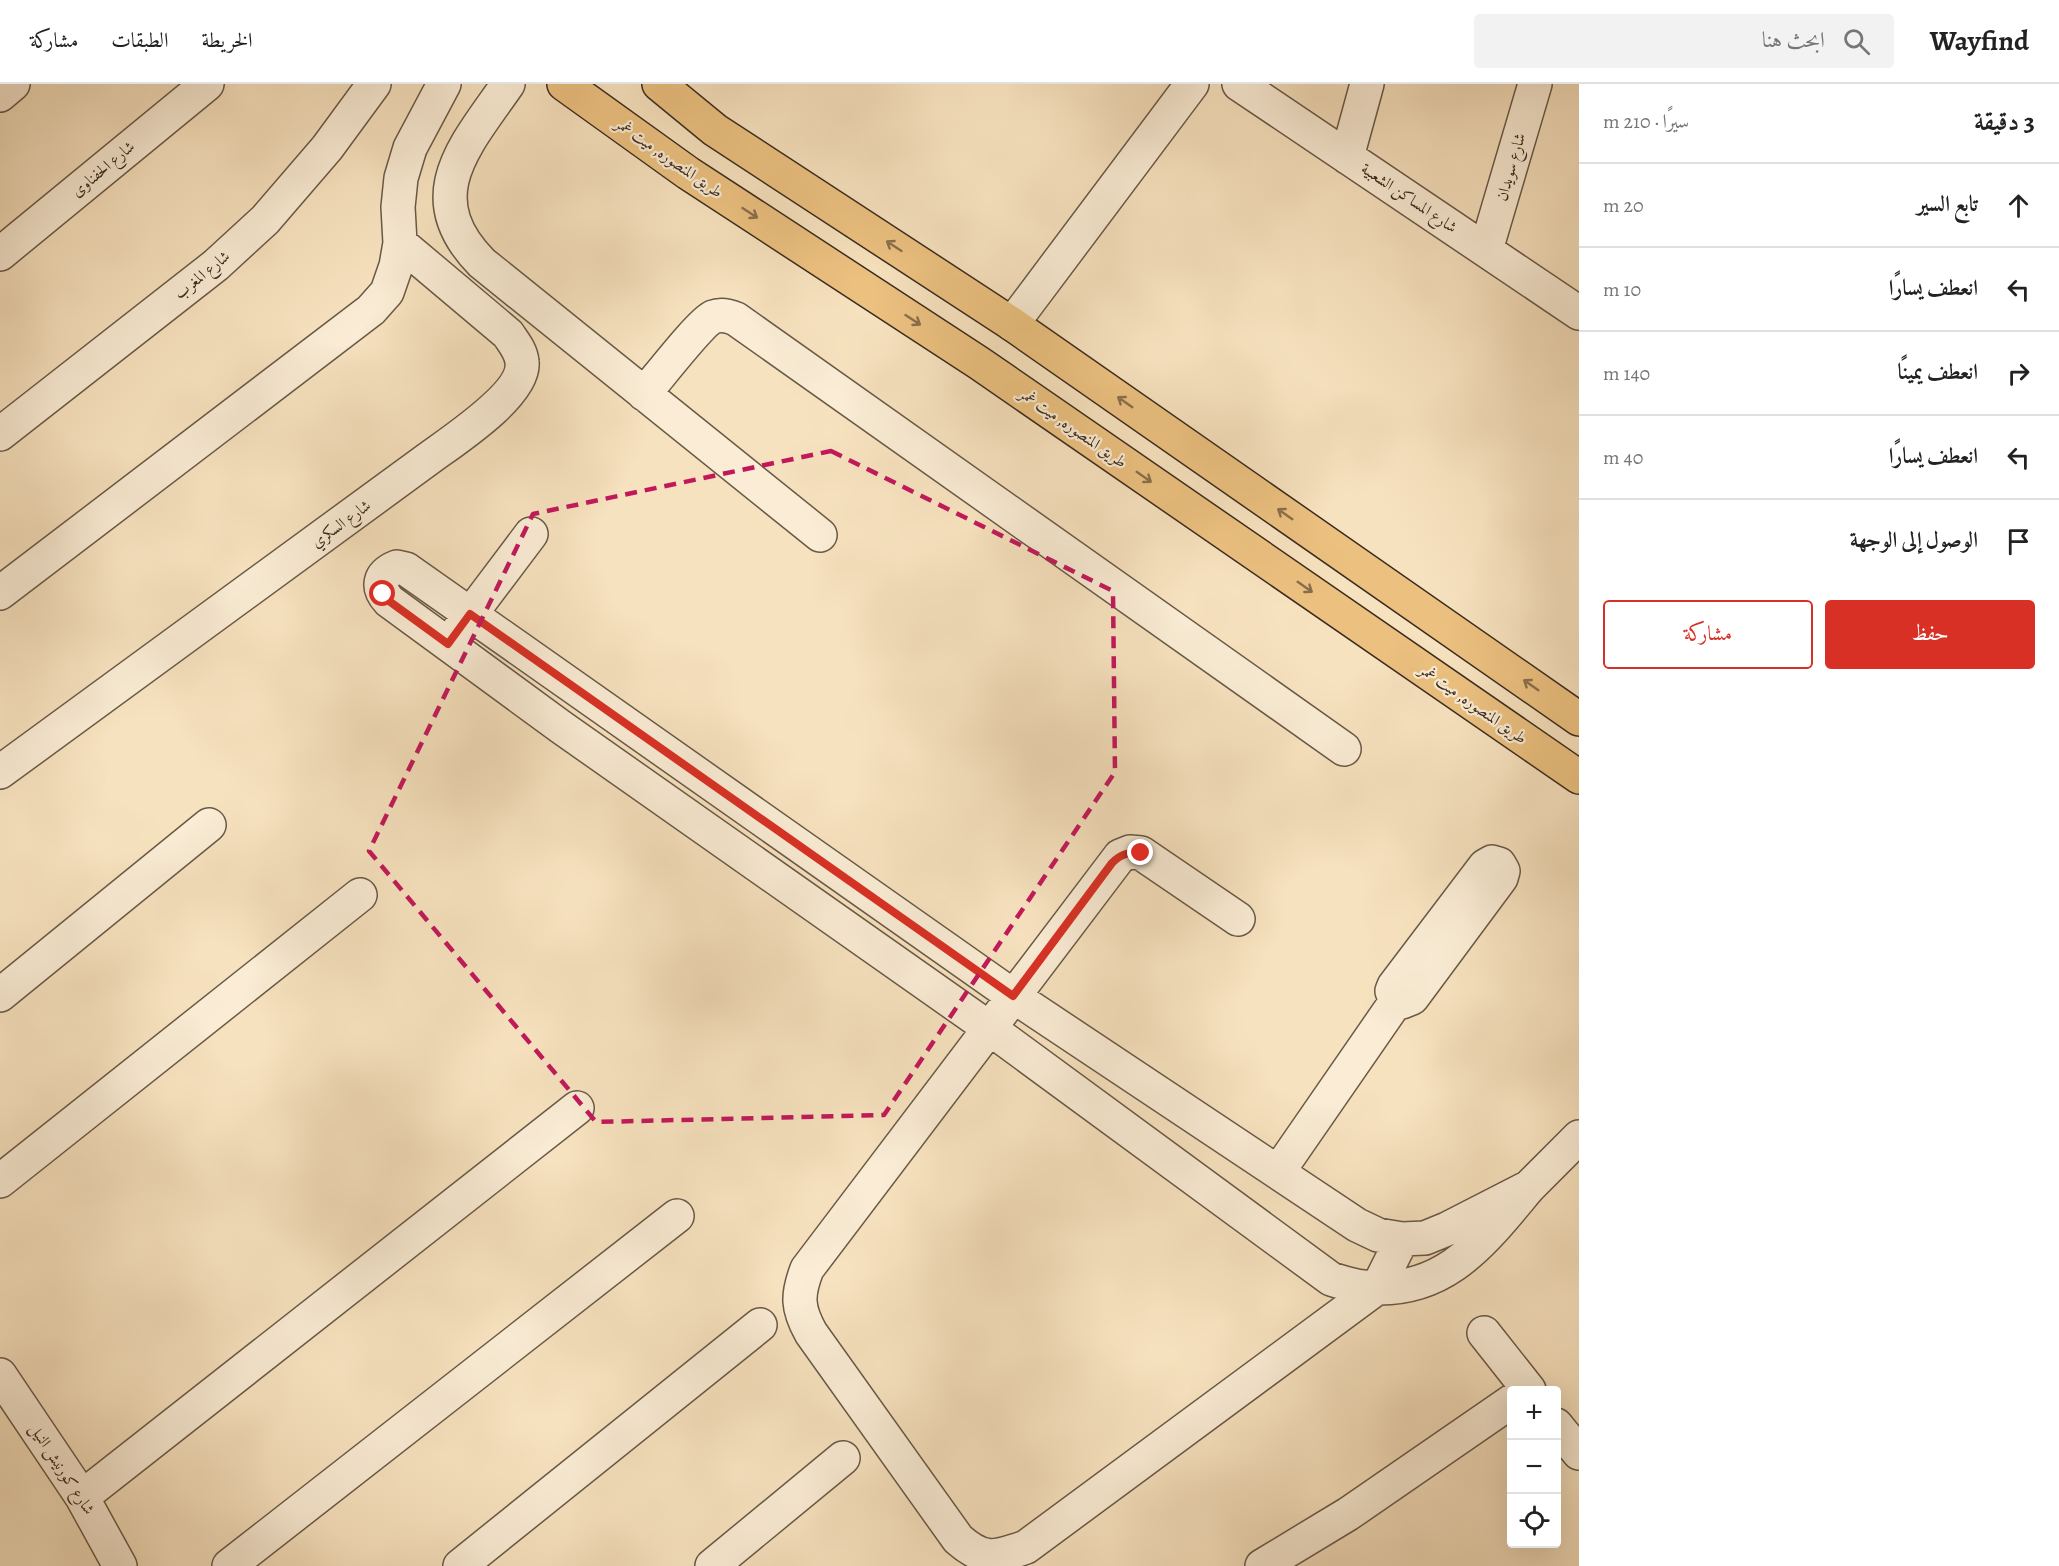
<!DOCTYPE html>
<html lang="ar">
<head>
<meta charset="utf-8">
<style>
  body { margin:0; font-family:Alegreya,Amiri,serif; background:#f2f2f2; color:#222; direction:rtl }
  .controls { position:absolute; right:18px; bottom:18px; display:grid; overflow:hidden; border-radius:6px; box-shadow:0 6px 24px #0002 }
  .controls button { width:54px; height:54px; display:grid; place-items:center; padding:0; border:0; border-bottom:2px solid #e0e0e0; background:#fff; color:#222; font:30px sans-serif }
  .stop { position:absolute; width:18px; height:18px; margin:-14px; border:4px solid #d93025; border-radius:50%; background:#fff }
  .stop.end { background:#d93025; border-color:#fff; box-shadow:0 2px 6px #0008 }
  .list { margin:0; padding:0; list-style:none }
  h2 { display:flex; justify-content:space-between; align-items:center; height:78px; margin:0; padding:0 24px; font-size:26px }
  h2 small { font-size:20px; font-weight:400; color:#767676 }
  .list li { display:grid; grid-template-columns:39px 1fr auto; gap:18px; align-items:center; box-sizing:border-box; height:84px; padding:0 24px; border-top:2px solid #e0e0e0 }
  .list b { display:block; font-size:22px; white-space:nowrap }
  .list em { font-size:20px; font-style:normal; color:#767676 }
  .actions { display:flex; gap:12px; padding:18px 24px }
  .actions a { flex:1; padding:14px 0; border:2px solid #d93025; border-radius:6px; text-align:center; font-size:21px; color:#d93025 }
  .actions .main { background:#d93025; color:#fff }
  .icon { flex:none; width:33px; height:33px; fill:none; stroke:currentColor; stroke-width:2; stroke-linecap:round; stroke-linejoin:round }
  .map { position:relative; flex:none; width:1579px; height:1482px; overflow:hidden; direction:ltr }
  header { display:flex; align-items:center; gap:36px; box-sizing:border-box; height:84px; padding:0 30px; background:#fff; border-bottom:2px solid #e0e0e0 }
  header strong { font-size:28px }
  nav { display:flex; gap:33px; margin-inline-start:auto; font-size:21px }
  .search { width:420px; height:54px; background:#f2f2f2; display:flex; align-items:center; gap:15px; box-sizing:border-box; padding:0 21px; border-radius:6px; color:#767676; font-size:22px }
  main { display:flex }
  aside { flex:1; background:#fff }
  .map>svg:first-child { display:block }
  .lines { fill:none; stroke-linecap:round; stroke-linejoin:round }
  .minor-casing { stroke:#695947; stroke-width:36 }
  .major-casing { stroke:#3a2b1f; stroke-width:36 }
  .minor { stroke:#faecd5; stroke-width:33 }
  .major { stroke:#ecc180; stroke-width:33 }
  .oneway { stroke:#8a6e4b }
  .route { stroke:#d93025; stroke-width:8 }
  .marked { fill:none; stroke:#c2185b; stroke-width:4.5; stroke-dasharray:12 8; stroke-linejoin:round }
  .labels { text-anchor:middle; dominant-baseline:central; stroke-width:4.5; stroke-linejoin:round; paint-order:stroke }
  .street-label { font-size:16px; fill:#3a2b1f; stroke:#faecd5 }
</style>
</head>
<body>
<header>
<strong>Wayfind</strong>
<div class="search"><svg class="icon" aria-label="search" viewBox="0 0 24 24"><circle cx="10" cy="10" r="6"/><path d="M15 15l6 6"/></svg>ابحث هنا</div>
<nav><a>الخريطة</a><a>الطبقات</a><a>مشاركة</a></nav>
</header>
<main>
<aside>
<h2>3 دقيقة<small>سيرًا · 210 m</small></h2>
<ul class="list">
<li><svg class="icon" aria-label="ahead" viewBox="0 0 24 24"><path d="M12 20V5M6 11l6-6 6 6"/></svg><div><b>تابع السير</b></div><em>20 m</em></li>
<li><svg class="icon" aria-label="left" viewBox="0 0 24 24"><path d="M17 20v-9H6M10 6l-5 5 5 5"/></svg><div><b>انعطف يسارًا</b></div><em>10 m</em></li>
<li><svg class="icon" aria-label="right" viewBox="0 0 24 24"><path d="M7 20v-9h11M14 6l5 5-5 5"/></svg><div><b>انعطف يمينًا</b></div><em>140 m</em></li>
<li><svg class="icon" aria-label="left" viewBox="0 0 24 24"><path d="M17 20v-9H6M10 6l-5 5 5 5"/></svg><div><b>انعطف يسارًا</b></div><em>40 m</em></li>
<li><svg class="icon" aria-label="arrive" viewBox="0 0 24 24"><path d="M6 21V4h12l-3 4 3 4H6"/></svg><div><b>الوصول إلى الوجهة</b></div></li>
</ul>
<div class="actions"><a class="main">حفظ</a><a>مشاركة</a></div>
</aside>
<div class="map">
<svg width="1579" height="1482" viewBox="0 0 1579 1482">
  <rect width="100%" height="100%" fill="#f7e2bf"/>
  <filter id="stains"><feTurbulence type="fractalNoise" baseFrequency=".00333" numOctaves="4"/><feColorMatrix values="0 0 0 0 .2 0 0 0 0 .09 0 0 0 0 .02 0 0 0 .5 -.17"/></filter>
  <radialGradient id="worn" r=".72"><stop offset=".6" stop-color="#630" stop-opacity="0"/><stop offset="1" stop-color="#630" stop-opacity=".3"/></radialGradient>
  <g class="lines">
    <defs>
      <path id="minor" d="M508 0C466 61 416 112 482 179L820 451
        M1239 0 1579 229
        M0 11 13 0
        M1347 73 1367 0
        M1486 166 1535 0
        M0 170 207 0
        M1012 240 1192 0
        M644 310C657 295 700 239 713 233 721 230 729 232 736 235L1344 665
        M0 350 216 181 265 136 327 64 374 0
        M397 483 406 485 1013 912 1357 1141 1378 1151 1402 1155 1425 1154 1447 1145 1529 1103C1483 1158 1444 1212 1363 1203 1352 1202 1341 1198 1331 1195L989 944 561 643 389 517C376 503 379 490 397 483Z
        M0 509 371 226 387 208 396 182 400 159 398 123 401 94 410 64 444 0
        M458 547 531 450
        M0 688 428 375C451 358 526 310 522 278 521 267 514 259 508 250L400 159
        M1492 778 1499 780 1503 787 1501 794 1412 914 1402 918 1394 913 1392 907 1394 902 1485 782Z
        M1238 835 1141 769 1130 768 1120 772 807 1185C797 1211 797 1224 811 1249L958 1455C984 1478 995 1474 1026 1463L1378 1203 1402 1155
        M0 911 209 741
        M1278 1088 1397 916
        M0 1097 360 811
        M1529 1103 1579 1053
        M1484 1249 1529 1306
        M0 1291 82 1413 120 1482
        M1556 1341 1579 1369
        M82 1413 577 1024
        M229 1482 677 1132
        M460 1482 760 1241
        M712 1482 843 1374
        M1262 1482 1348 1430 1512 1317"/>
      <path id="major" d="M564 0 688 89 979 279 1579 693
        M659 0 715 46 1012 240 1579 635"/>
    </defs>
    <!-- minor casing -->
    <use href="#minor" class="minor-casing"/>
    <!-- major casing -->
    <use href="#major" class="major-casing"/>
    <!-- minor -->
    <use href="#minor" class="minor"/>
    <!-- major -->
    <use href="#major" class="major"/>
  </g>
  <!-- one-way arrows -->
  <defs><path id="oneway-shaft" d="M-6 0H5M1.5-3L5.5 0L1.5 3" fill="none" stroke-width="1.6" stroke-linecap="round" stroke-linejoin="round" transform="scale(1.5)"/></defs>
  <g class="oneway">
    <use href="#oneway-shaft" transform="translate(750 129) rotate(33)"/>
    <use href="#oneway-shaft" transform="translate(894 162) rotate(-147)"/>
    <use href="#oneway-shaft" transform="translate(913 236) rotate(33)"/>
    <use href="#oneway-shaft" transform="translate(1125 318) rotate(-145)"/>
    <use href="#oneway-shaft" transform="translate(1144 393) rotate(35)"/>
    <use href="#oneway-shaft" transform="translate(1285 430) rotate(-145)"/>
    <use href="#oneway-shaft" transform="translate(1305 503) rotate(35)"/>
    <use href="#oneway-shaft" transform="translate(1531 601) rotate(-145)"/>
  </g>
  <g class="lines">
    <!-- route -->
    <path class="route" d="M383 510 389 517 448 560 470 530 1013 912 1112 779C1121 770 1128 768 1141 769"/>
  </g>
  <!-- marked area -->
  <path class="marked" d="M831 367 1113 507 1115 688 884 1031 596 1038 369 767 533 430Z"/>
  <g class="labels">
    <!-- street labels -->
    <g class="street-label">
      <text transform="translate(669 74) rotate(35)">طريق المنصوره, ميت غمر</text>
      <text transform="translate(1511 83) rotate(-74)">شارع سويدان</text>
      <text transform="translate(103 85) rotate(-40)">شارع الحفناوى</text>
      <text transform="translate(1409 114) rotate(34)">شارع المساكن الشعبية</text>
      <text transform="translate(202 191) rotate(-39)">شارع المغرب</text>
      <text transform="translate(1073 344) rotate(35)">طريق المنصوره, ميت غمر</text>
      <text transform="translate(341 440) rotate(-36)">شارع السكري</text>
      <text transform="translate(1473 620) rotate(35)">طريق المنصوره, ميت غمر</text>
      <text transform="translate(62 1385) rotate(57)">شارع كورنيش النيل</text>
    </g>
  </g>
  <rect width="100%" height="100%" filter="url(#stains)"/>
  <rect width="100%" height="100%" fill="url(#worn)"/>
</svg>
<div class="controls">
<button>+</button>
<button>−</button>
<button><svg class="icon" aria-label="locate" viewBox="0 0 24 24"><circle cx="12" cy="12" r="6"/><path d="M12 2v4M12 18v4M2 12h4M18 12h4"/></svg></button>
</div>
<div class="stop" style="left:383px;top:510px"></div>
<div class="stop end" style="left:1141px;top:769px"></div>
</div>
</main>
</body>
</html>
